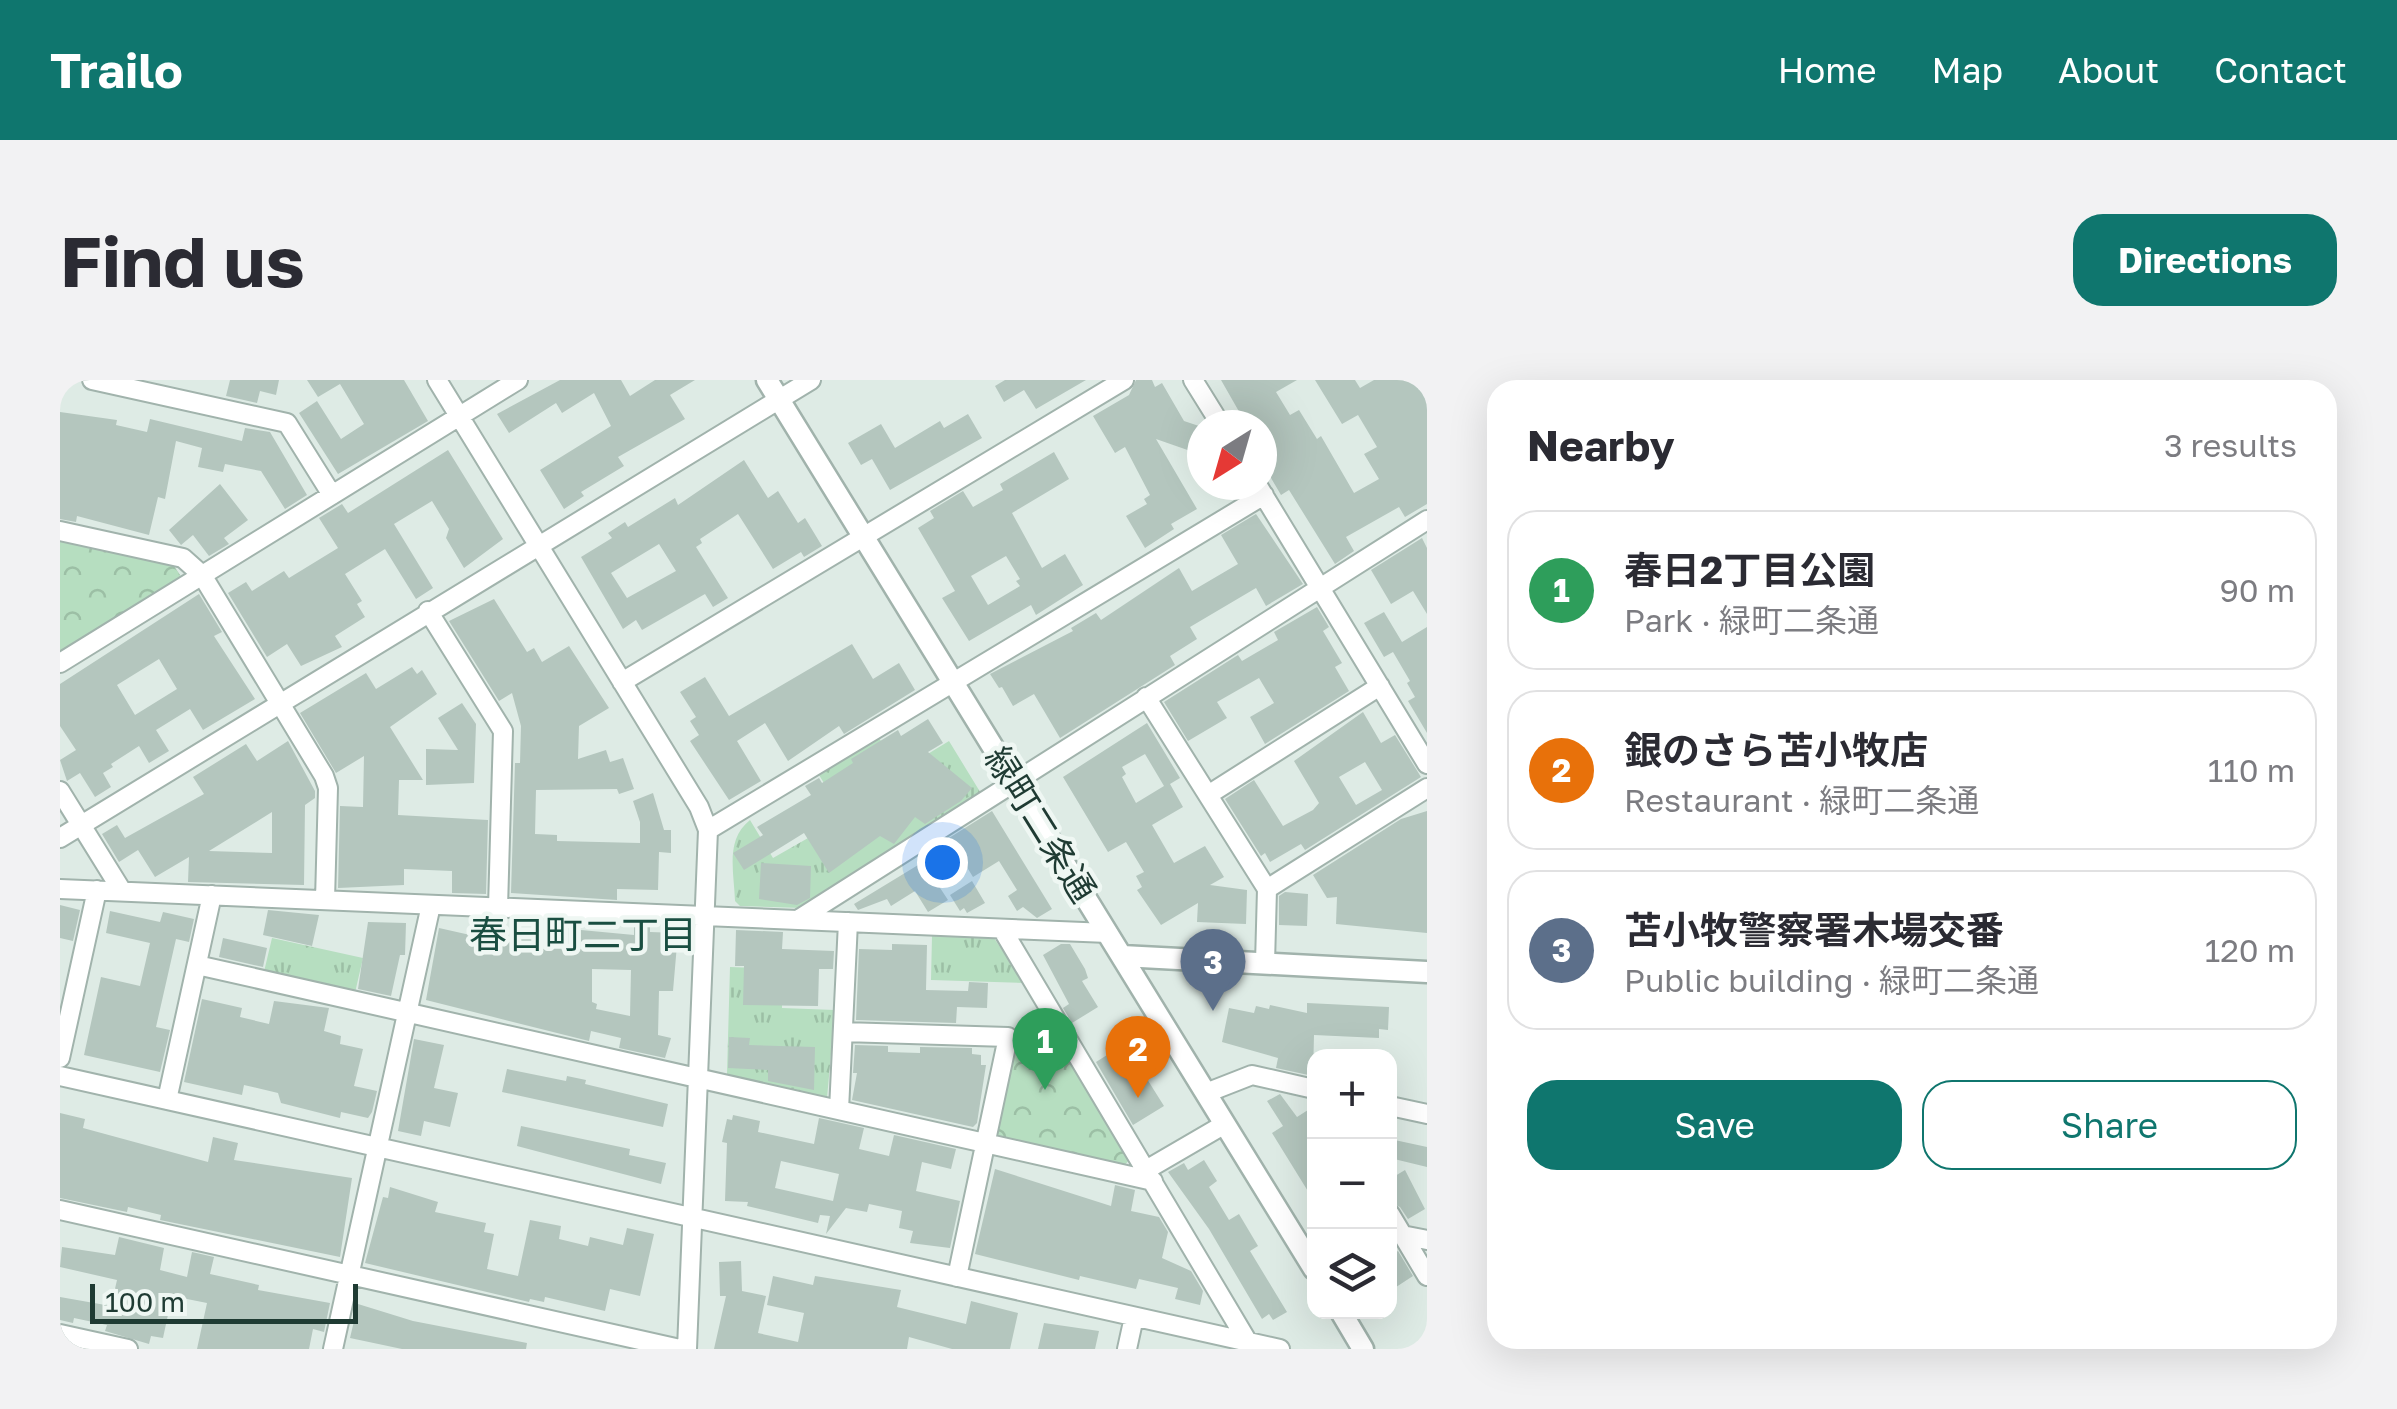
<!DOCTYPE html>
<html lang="en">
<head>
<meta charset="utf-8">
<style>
  body { margin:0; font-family:"Golos Text","Noto Sans JP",sans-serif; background:#f2f2f3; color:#2b2b33 }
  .controls { position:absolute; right:30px; bottom:30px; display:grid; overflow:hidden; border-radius:20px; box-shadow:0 10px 40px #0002 }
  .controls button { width:90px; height:90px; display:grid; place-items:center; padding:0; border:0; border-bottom:2px solid #e1e1e2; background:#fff; color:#2b2b33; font:50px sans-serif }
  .compass { position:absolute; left:1127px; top:30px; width:90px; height:90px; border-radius:50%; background:#fff; box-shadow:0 10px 40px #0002; rotate:217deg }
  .scale { position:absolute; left:30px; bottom:25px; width:268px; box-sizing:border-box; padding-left:10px; border:5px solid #1f3b33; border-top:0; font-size:28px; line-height:35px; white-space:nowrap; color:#1f3b33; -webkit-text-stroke:8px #eff7f3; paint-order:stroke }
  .you { position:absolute; left:882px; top:482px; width:35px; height:35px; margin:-25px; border:8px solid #fff; border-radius:50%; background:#1a73e8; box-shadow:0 0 0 15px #1a73e833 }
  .badge { display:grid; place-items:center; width:65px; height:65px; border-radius:50%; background:#0f766e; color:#fff; font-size:32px; font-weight:700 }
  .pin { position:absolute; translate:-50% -82px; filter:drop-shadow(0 2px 5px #0008) }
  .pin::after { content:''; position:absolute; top:52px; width:35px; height:30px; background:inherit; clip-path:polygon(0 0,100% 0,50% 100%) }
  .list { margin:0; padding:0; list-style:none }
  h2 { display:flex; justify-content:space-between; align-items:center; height:130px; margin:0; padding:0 40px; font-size:42px }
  h2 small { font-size:32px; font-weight:400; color:#7c7c81 }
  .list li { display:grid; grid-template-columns:65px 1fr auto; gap:30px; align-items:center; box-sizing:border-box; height:160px; margin:0 20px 20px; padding:0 20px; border:2px solid #e1e1e2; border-radius:30px }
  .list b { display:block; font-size:38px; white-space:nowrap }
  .list p { margin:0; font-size:32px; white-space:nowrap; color:#7c7c81 }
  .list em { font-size:32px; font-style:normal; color:#7c7c81 }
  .actions { display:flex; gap:20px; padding:30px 40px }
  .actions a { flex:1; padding:22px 0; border:2px solid #0f766e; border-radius:30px; text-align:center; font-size:35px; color:#0f766e }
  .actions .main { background:#0f766e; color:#fff }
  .icon { flex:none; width:55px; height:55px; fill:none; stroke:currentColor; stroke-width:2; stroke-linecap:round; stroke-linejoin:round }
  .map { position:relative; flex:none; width:1367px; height:969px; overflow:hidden; border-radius:30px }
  header { display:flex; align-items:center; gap:60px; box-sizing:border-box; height:140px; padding:0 50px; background:#0f766e; color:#fff }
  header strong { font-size:48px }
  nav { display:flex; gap:55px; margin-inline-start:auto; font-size:35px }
  .intro { display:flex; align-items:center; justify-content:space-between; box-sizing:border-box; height:240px; padding:0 60px }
  h1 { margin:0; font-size:70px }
  .button { padding:25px 45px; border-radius:30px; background:#0f766e; color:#fff; font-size:35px; font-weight:700 }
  main { display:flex; gap:60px; padding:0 60px }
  aside { flex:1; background:#fff; border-radius:30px; box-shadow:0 10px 40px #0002 }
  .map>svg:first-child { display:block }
  .grass { fill:url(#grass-tufts) }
  .forest { fill:url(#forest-crowns) }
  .building { fill:#b4c6be; fill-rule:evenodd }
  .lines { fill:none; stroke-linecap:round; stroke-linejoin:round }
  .minor-casing { stroke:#a1b3ac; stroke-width:22 }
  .tertiary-casing { stroke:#a1b3ac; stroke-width:25 }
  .minor { stroke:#fff; stroke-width:18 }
  .tertiary { stroke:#fff; stroke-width:20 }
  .labels { text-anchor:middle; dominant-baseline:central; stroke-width:9; stroke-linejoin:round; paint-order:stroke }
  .street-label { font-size:35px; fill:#1f3b33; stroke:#eff7f3 }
  .neighbourhood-label { font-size:38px; fill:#1a4e41; stroke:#eff7f3 }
</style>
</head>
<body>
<header>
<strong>Trailo</strong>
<nav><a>Home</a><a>Map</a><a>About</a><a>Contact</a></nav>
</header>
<div class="intro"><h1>Find us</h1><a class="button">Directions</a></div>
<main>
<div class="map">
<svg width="1367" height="969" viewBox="0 0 1367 969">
  <defs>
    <pattern id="grass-tufts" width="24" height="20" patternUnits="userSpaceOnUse" patternTransform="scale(2.5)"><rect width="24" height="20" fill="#b6dec0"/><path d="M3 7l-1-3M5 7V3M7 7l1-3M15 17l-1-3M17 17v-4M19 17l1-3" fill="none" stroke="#9cbfa5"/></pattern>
    <pattern id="forest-crowns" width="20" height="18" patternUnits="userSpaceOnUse" patternTransform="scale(2.5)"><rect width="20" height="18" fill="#b6dec0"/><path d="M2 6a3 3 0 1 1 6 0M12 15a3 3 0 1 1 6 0" fill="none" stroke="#9cbfa5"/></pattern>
  </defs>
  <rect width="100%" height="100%" fill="#deebe5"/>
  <!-- grass -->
  <path class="grass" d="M819 358 840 391 889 361 922 415 742 528 680 526 675 521C674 491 665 460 690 440L713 478 785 437 759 395Z
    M872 556 934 558 964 603 871 600Z
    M212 558 303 578 294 617 203 596Z
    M670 587 722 589V628L775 630 767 718 673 700 667 694Z"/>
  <!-- forest -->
  <path class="forest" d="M0 158 114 186 122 198 0 274Z
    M986 639 1070 779 1064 786 931 758 952 662Z"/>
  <!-- building -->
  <path class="building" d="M170 0H219L216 15 200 11 197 23 166 16Z
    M247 0H344L368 41 278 94 239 33 257 21 281 59 304 44 280 4 258 17Z
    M500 0H561L570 16 595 0H635L610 15 625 39 558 77 564 86 521 112 524 116 504 129 480 90 551 46 534 13 502 33 496 23 449 53 437 34Z
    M945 0H1026L976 29 964 10 944 22 935 6Z
    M1076 0H1092L1095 7 1102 3 1124 41 1142 47 1139 74 1096 59 1137 129 1111 144 1114 149 1085 168 1066 136 1087 124 1084 119 1090 115 1065 67 1055 73 1033 36 1069 15Z
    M1161 0H1237L1216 12 1230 35 1239 30 1257 59 1261 56 1294 113 1319 99 1304 74 1317 67 1298 35 1282 44 1255 0H1295L1300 8 1314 0H1353L1359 10 1367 6V124L1345 137 1339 127 1286 157 1294 171 1275 184 1229 110 1221 115 1204 86 1216 79 1202 55V45L1192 38 1185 42Z
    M0 32 57 40 56 45 87 52 90 39 182 61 185 48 210 52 247 115 225 129 201 91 165 84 163 92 138 87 142 68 116 61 105 119 98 117 89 155 17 136 16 142 0 139Z
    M908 34 922 58 830 110 812 79 801 85 788 63 821 44 835 68 880 41 884 48Z
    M388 70 443 159 404 188 386 158 389 149 372 121 334 144 373 208 356 219 325 169 285 194 302 221 297 224 305 237 275 256 282 267 241 286 227 264 207 277 168 213 186 202 192 211 224 191 229 198 278 168 259 138 282 124 288 133Z
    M994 72 1009 99 952 133 982 188 1005 174 1023 205 976 235 971 225 909 261 882 218 895 211 858 148 874 138 870 131 903 111 913 127 943 110 940 104ZM946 176 960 199 956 201 960 206 928 225 911 196Z
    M684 80 708 118 718 111 738 143 745 138 762 166 744 177 741 172 713 189 678 134 640 159 642 163 636 167 668 218 653 227 645 214 582 250 576 240 563 249 521 177 552 158 548 153 565 142 568 147 615 118 618 125ZM599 164 616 191 567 218 551 193Z
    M160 104 188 140 164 158 169 164 149 176 133 155 121 165 109 150Z
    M1196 134 1243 204 1206 226 1196 208 1130 247 1137 259 1110 276 1115 285 1000 358 974 314 953 326 942 307 939 308 930 294 1013 251 1011 248 1036 233 1041 240 1119 188 1132 211 1178 184 1161 155Z
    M1362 158 1367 168V234L1353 211 1331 224 1311 190Z
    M139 214 162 252 154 256 195 319 143 350 130 329 96 350 109 371 89 383 79 366 51 384 53 387 43 393 51 407 35 417 20 393 7 401 0 380 16 370 0 346V304ZM99 279 117 309 75 335 57 305Z
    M434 219 467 272 474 268 482 282 509 266 549 328 519 346 518 379 546 370 550 382 563 378 574 409 559 414 557 409 476 410 475 454 497 455V461L580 463V442L573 421 593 413 604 450H611V473L599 472 598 510 557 509V520L451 513 455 383H460L461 346 452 313 439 321 389 241Z
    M1257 227 1269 247 1263 251 1282 283 1275 287 1289 311 1205 364 1190 337 1214 323 1199 298 1157 322 1167 338 1128 361 1104 322 1178 275 1182 281 1218 260 1214 252Z
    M1324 232 1342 262 1367 247V353L1348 321 1355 317 1347 303 1350 301 1333 272 1324 277 1304 243Z
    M792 264 813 299 839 283 855 310 784 354 779 346 728 381 705 343 677 361 701 401 669 420 630 361 639 355 630 341 636 337 620 312 645 297 669 336Z
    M352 287 357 294 362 290 377 314 330 347 363 400H339L338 435 428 440 426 514 392 513V491L344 489V505L278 508 280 426 303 427 304 376 276 393 240 333 306 293 316 309Z
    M402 323 416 344 414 403 366 405V369L398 370 378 338Z
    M1303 332 1321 363 1335 355 1361 397 1245 470 1241 464 1210 482 1205 473 1201 476 1165 419 1194 400 1223 446 1253 430 1259 423 1234 381ZM1305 382 1322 410 1296 425 1279 397Z
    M868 339 883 363 868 372 912 408 901 421 865 444 855 437 834 464 820 456 769 493 744 453 684 490 673 473 703 455 697 447 751 415 745 406 759 398 762 403 793 383 791 379 838 350 841 356Z
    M1087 343 1120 398 1110 404 1123 427 1092 445 1114 483 1145 466 1164 497 1150 505 1187 510 1186 544 1137 542 1138 523 1101 545 1077 510 1082 507 1076 496 1084 492 1066 462 1048 472 1003 397ZM1085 374 1104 406 1076 423 1062 397 1066 394 1062 387Z
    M228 361 255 411V418L245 425 244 505 128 502 129 477 95 497 78 470 59 482 42 454 57 445 65 458 144 414 133 397 186 364 197 381ZM212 432V473L149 471Z
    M932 431 992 529 977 538 963 527 957 531 948 516 957 510 939 481 913 497 889 458Z
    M1367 431V553L1276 544 1277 517 1267 518 1253 495 1341 439Z
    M863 482 888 520 868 532 855 511 831 526 827 519 798 530 794 524Z
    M701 483 751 486 750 518 737 525 699 519Z
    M912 501 925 523 907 533 904 528 900 531 890 515Z
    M1225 512 1248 514 1247 546 1219 545V516Z
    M0 525 20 530 13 561 0 558Z
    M208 530 259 535 252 566 203 555Z
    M50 531 100 542 103 532 134 539 129 562 116 559 96 647 110 650 100 692 24 675 41 597 80 606 90 563 46 553Z
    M308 542 346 543 345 575H340L331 616 298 609Z
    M574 546H590V552L618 553 613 611H599L598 655 611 658 605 678 559 668 561 658 531 651 529 661 366 620 379 548 419 557 460 558V553H477V569H521V550L574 555ZM532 589 571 590 570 636 536 629 537 624 532 622Z
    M676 550 723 552 722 569 774 571 773 589H759L758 626 683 625 684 586H675Z
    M163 558 207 568 203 587 159 577Z
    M832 564 867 565 866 610 908 611 909 602 928 603 927 628 897 627 896 643 796 640 799 569 832 570Z
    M1001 564H1010L1025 589 1028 598 1022 601 1038 627 1012 643 1003 628 1009 624 983 575Z
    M142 619 182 628 180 637 209 644 214 621 269 628 264 651 281 656 280 664 303 669 294 706 317 711 312 732 308 738 281 732 280 738 221 723 218 713 184 705 182 715 124 702Z
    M1247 623 1329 627 1328 650 1319 649V658L1254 655 1253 696 1216 688 1218 678 1162 662 1169 628 1194 633 1196 626 1209 629 1210 625 1247 633Z
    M669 657 690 658 689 665 755 667 754 710 708 701V690L668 688Z
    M354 659 384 665 374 708 398 713 390 747 364 741 361 756 338 751Z
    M795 665 828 666V672L860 673V667L912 668V674L921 675V685H926L917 743 913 747 792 720 797 693H793Z
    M1055 670 1072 698 1082 691 1104 726 1073 745 1036 682Z
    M447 689 506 701 507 696 526 700 525 704 608 724 603 747 442 712Z
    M1220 714 1237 737 1248 730 1254 740V821L1212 753 1223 746 1207 721Z
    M0 733 25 739 23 748 148 782 153 757 178 763 174 780 292 798 280 877 100 840 101 835 68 827 67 832 0 818Z
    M673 735 700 741 698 752 754 764 759 738 804 748 799 769 829 776 834 755 896 769 891 789 862 782 856 811 900 821 890 868 850 863 853 851 839 848 842 831 809 824 807 832 786 828 766 854 770 836 760 835 758 843 687 826 688 822 665 821 667 763 662 762 667 739 672 740ZM721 781 779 794 773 821 715 808Z
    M461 746 570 769 569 775 606 783 601 804 457 766Z
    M1330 759 1367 767V787L1330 778Z
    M1144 780 1157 801 1149 807 1169 840 1179 834 1198 866 1190 871 1227 932 1213 940 1209 934 1202 939 1149 849 1108 792 1124 783 1128 790Z
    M935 789 1051 826 1055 805 1075 810 1071 831 1099 837 1108 852 1102 878 1131 891 1143 911 1140 925 1115 919 1118 908 1079 899 1076 909 1020 896 1019 900 915 874Z
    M1345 790 1365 829 1348 839 1340 827 1330 822V799Z
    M330 807 378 822 375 832 426 843 424 852 434 854 427 889 458 896 470 840 501 846 499 859 528 866 530 857 563 865 567 848 594 854 580 916 550 909 545 931 485 917 484 922 470 919 469 922 305 883 323 817 328 818Z
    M59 857 104 868 100 890 127 897 132 872 154 877 150 894 199 905 198 910 270 923 264 952 253 949 249 969H137L147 923 112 916 103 958 91 956 89 964 45 951 47 945 14 938 13 943 0 940V917L51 926 57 900 0 887 2 867 55 875Z
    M1338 871 1353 896 1330 911V876Z
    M681 881 682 911 706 916 698 953 738 962 744 933 707 925 713 896 753 905 755 896 841 910 837 927 906 944 911 921 958 933 950 969H892L849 957 847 969H654L666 916H660L659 882Z
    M298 924 353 941 467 963 466 969H342L290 958Z
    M984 943 1039 951 1035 969H978Z"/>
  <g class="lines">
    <defs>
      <path id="minor" d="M32 0 227 43 272 115
        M377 0 639 427 648 450 627 969
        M1133 0 1161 45
        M1198 106 1367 384
        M0 151 123 178 142 195 264 396 268 408 265 520
        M368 231 443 351 438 528
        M0 283 458 0
        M562 302 1064 0
        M1086 317 1207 509 1205 583
        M0 411 62 511
        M1148 415 1320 306
        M648 450 1204 115
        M0 458 751 0
        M0 509 1048 553
        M1207 509 1367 408
        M739 539 1367 140
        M942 549 1192 969
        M137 585 1093 801
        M783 652 948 657 897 897
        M0 678 37 510
        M0 696 1220 969
        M1146 713 1192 695 1254 709
        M107 720 152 515
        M1330 726 1367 734
        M779 730 788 542
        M1086 790 1165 744
        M0 830 620 969
        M1330 834 1367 896
        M1342 855 1367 860
        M0 954 68 969
        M273 969 371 525
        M1067 969 1074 937"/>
      <path id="tertiary" d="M707 0 1254 889
        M1062 576 1367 592
        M1281 932 1303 969"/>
    </defs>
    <!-- minor casing -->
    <use href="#minor" class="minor-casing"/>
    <!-- tertiary casing -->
    <use href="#tertiary" class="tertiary-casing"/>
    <!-- minor -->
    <use href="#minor" class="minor"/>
    <!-- tertiary -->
    <use href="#tertiary" class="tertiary"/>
  </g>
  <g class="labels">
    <!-- street labels -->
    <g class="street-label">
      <text transform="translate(981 444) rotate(58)">緑町二条通</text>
    </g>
    <!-- neighbourhood labels -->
    <g class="neighbourhood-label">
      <text x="523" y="553">春日町二丁目</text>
    </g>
  </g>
</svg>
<div class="controls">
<button>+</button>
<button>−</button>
<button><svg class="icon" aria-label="layers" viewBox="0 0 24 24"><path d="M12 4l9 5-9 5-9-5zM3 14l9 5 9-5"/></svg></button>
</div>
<svg class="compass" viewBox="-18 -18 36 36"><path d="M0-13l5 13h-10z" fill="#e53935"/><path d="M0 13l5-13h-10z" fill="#7c7c81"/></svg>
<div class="scale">100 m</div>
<div class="you"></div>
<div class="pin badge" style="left:985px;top:710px;background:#2e9e5b">1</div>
<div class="pin badge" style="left:1078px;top:718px;background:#e8710a">2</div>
<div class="pin badge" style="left:1153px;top:631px;background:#5c6f8a">3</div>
</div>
<aside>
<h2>Nearby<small>3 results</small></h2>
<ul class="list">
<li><span class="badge" style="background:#2e9e5b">1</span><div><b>春日2丁目公園</b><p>Park · 緑町二条通</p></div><em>90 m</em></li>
<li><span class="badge" style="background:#e8710a">2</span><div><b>銀のさら苫小牧店</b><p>Restaurant · 緑町二条通</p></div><em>110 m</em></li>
<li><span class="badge" style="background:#5c6f8a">3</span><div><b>苫小牧警察署木場交番</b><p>Public building · 緑町二条通</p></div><em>120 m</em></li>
</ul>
<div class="actions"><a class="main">Save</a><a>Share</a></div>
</aside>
</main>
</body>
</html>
